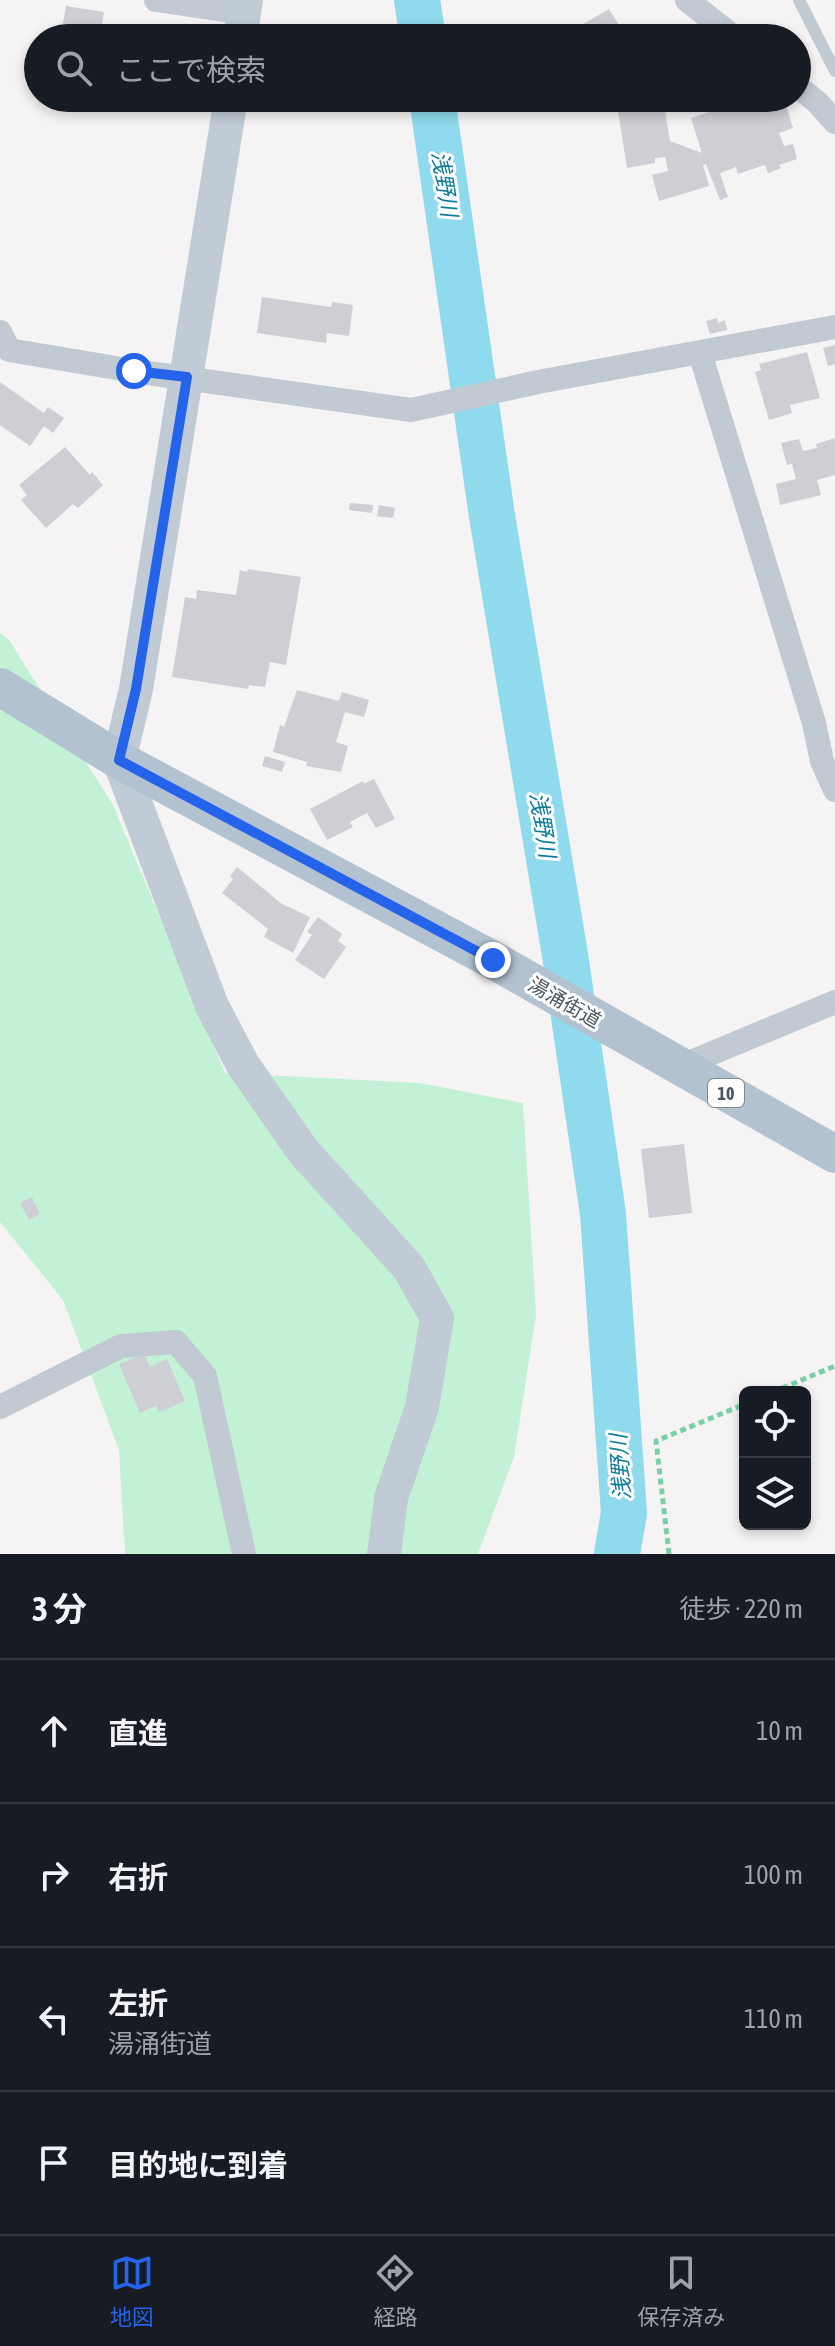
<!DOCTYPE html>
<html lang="ja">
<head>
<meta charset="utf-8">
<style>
  body { margin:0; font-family:"Asap Condensed","Noto Sans JP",sans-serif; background:#242831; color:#f1f3f6 }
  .controls { position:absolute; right:24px; bottom:24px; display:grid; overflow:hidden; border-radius:12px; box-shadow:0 4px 12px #0003 }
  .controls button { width:72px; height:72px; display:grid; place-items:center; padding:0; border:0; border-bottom:2px solid #363941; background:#171b24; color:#f1f3f6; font:40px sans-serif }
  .stop { position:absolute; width:24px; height:24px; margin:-18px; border:6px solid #2563eb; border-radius:50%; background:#fff }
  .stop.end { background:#2563eb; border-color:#fff; box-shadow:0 2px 8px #0008 }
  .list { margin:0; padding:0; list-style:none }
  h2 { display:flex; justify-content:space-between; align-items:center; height:104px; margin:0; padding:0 32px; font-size:34px }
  h2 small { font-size:26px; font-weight:400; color:#9ea1a6 }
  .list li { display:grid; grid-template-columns:52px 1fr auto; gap:24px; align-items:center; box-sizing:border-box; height:144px; padding:0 32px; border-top:2px solid #363941 }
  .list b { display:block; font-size:30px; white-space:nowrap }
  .list p { margin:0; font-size:26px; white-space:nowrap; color:#9ea1a6 }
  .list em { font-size:26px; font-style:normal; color:#9ea1a6 }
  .icon { flex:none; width:44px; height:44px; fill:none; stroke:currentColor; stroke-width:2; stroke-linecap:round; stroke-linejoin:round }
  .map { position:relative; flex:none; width:835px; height:1554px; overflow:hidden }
  .search { position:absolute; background:#171b24; box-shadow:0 4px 12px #0003; left:24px; right:24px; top:24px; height:88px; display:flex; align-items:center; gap:20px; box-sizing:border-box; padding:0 28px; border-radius:44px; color:#9ea1a6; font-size:30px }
  .sheet { height:680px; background:#171b24 }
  nav { display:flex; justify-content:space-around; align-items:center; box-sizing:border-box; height:112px; border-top:2px solid #363941; background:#171b24; font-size:22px; color:#9ea1a6 }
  nav a { display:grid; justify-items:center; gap:4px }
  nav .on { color:#2563eb }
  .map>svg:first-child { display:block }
  .green { fill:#c3f1d5 }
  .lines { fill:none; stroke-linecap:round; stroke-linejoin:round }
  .river { stroke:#90daee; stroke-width:46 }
  .building { fill:#cdcfd5 }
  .path { stroke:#7ad0a6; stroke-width:5; stroke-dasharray:6 4; stroke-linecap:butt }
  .lane { stroke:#c1cad2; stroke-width:12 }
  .street { stroke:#c1cad2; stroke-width:24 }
  .secondary { stroke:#c1cbd6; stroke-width:34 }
  .primary { stroke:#b3c2d1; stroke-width:38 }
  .route { stroke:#2563eb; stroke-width:10 }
  .labels { text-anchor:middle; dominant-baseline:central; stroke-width:6; stroke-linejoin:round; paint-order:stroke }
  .shield { fill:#fff; stroke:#808990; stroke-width:2 }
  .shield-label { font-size:18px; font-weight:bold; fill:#4a5661 }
  .street-label { font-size:20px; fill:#4a5661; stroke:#fff }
  .water-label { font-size:22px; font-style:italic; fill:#0c7c9b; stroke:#fff }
</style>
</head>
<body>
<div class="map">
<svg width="835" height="1554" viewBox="0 0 835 1554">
  <rect width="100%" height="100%" fill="#f5f3f3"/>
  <!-- green -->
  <path class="green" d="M0 633 9 640 113 805 225 1073 420 1083 523 1103 536 1315 514 1457 478 1554H125L119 1450 63 1300 0 1222Z"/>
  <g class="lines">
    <!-- river -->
    <path class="river" d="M417 0 423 38
      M432 98 492 516 565 955 603 1214 624 1513 617 1554"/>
  </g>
  <!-- building -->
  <path class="building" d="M66 6 104 12 100 38H70L71 36 61 34Z
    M609 9 627 38H580L575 29Z
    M616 98H663L670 141 702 153 691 118 752 98H770L774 112 787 108 793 128 779 133 784 146 793 144 797 159 779 165 781 168 768 173 765 165 738 174 736 167 720 173 728 197 720 200 706 164 703 165 709 186 659 201 652 175 668 171 665 157 655 158V163L627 168Z
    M262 297 331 307 332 302 353 305 349 336 327 333 326 343 257 333Z
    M717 318 718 323 725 320 727 330 710 334 706 321Z
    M835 345V364L828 366 823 348Z
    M807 352 820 398 790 405 792 413 769 420 755 372 761 370 759 364Z
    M0 382 44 413 48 407 64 418 53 433 44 426 30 446 0 425Z
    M835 438V475L817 480 821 495 780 505 776 484 796 479 792 464 787 465 781 443 799 439 803 451 817 448 816 444Z
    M65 447 90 475 92 472 103 485 78 508 73 504 46 528 21 500 27 495 19 485Z
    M350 503 373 505 372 513 349 510Z
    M379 505 395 508 393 518 377 516Z
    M248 569 301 577 286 665 270 662 265 687 249 685 248 689 172 677 185 597 196 599 197 590 236 595 240 570 247 572Z
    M297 690 339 701 342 692 369 700 364 717 345 712 336 742 348 746 341 772 306 766 307 762 273 752 280 725 284 727Z
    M265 756 285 762 282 772 262 766Z
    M374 779 395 819 376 828 367 813 350 822 353 827 327 840 310 809 363 781 364 784Z
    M237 867 282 904 310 917 293 953 264 937 268 929 222 893 233 879 230 876Z
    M318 917 342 934 338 941 346 947 324 979 295 960 312 935 307 932Z
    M684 1144 692 1213 649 1218 641 1149Z
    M32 1197 40 1214 29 1220 20 1203Z
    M144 1354 150 1367 167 1359 185 1401 159 1412 156 1406 140 1413 119 1364Z"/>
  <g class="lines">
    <!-- path -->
    <path class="path" d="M773 1392 835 1366
      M669 1554 656 1441 745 1404"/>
    <!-- lane -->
    <path class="lane" d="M799 0 835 71"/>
    <!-- street -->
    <path class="street" d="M156 0 244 13
      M687 0 735 38
      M797 86 817 102 835 122
      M0 332 9 350 134 371 411 410 538 382 835 327
      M700 353 814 723 822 761 835 790
      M679 1067 835 1002
      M0 1407 121 1346 176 1342 205 1376 244 1554"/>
    <!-- secondary -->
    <path class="secondary" d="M240 38 246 0
      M231 98 136 689 119 760 212 1006 243 1065 303 1151 409 1268 437 1318 422 1407 391 1498 384 1554"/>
    <!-- primary -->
    <path class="primary" d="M0 687 119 760 493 960 835 1154"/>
  </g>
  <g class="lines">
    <!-- route -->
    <path class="route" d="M134 371 187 377 136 689 119 760 493 960"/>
  </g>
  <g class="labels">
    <!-- shield labels -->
    <rect class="shield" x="708" y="1079" width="36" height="28" rx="6"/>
    <g class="shield-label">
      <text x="726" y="1093">10</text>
    </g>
    <!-- street labels -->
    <g class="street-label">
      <text transform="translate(565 1002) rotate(30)">湯涌街道</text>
    </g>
    <!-- water labels -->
    <g class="water-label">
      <text transform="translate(445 184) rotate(81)">浅野川</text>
      <text transform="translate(543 825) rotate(81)">浅野川</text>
      <text transform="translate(620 1467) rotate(-94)">浅野川</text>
    </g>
  </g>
</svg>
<div class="controls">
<button><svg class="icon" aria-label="locate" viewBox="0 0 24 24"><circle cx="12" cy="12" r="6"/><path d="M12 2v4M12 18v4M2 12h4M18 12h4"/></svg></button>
<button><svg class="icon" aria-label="layers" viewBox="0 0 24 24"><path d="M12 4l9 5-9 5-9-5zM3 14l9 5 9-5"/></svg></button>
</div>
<div class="stop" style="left:134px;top:371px"></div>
<div class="stop end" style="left:493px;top:960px"></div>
<div class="search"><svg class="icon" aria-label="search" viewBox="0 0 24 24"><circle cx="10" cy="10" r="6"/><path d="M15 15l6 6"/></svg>ここで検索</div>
</div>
<section class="sheet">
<h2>3 分<small>徒歩 · 220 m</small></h2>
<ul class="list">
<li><svg class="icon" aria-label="ahead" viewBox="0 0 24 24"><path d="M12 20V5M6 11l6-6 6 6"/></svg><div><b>直進</b></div><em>10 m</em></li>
<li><svg class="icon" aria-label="right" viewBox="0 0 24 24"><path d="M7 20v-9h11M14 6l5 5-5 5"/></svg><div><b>右折</b></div><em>100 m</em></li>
<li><svg class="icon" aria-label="left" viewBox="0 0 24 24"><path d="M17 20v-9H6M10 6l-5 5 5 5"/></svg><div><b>左折</b><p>湯涌街道</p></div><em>110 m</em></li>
<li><svg class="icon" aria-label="arrive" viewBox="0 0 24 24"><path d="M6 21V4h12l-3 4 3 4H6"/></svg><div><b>目的地に到着</b></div></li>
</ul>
</section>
<nav>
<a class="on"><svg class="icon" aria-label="map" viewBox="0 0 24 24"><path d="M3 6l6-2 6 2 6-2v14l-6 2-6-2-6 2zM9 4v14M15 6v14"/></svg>地図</a>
<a><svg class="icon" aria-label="directions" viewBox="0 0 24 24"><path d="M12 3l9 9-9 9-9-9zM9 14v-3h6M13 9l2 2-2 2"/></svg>経路</a>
<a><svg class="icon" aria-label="saved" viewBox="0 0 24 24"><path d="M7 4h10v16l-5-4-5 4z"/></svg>保存済み</a>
</nav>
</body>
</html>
